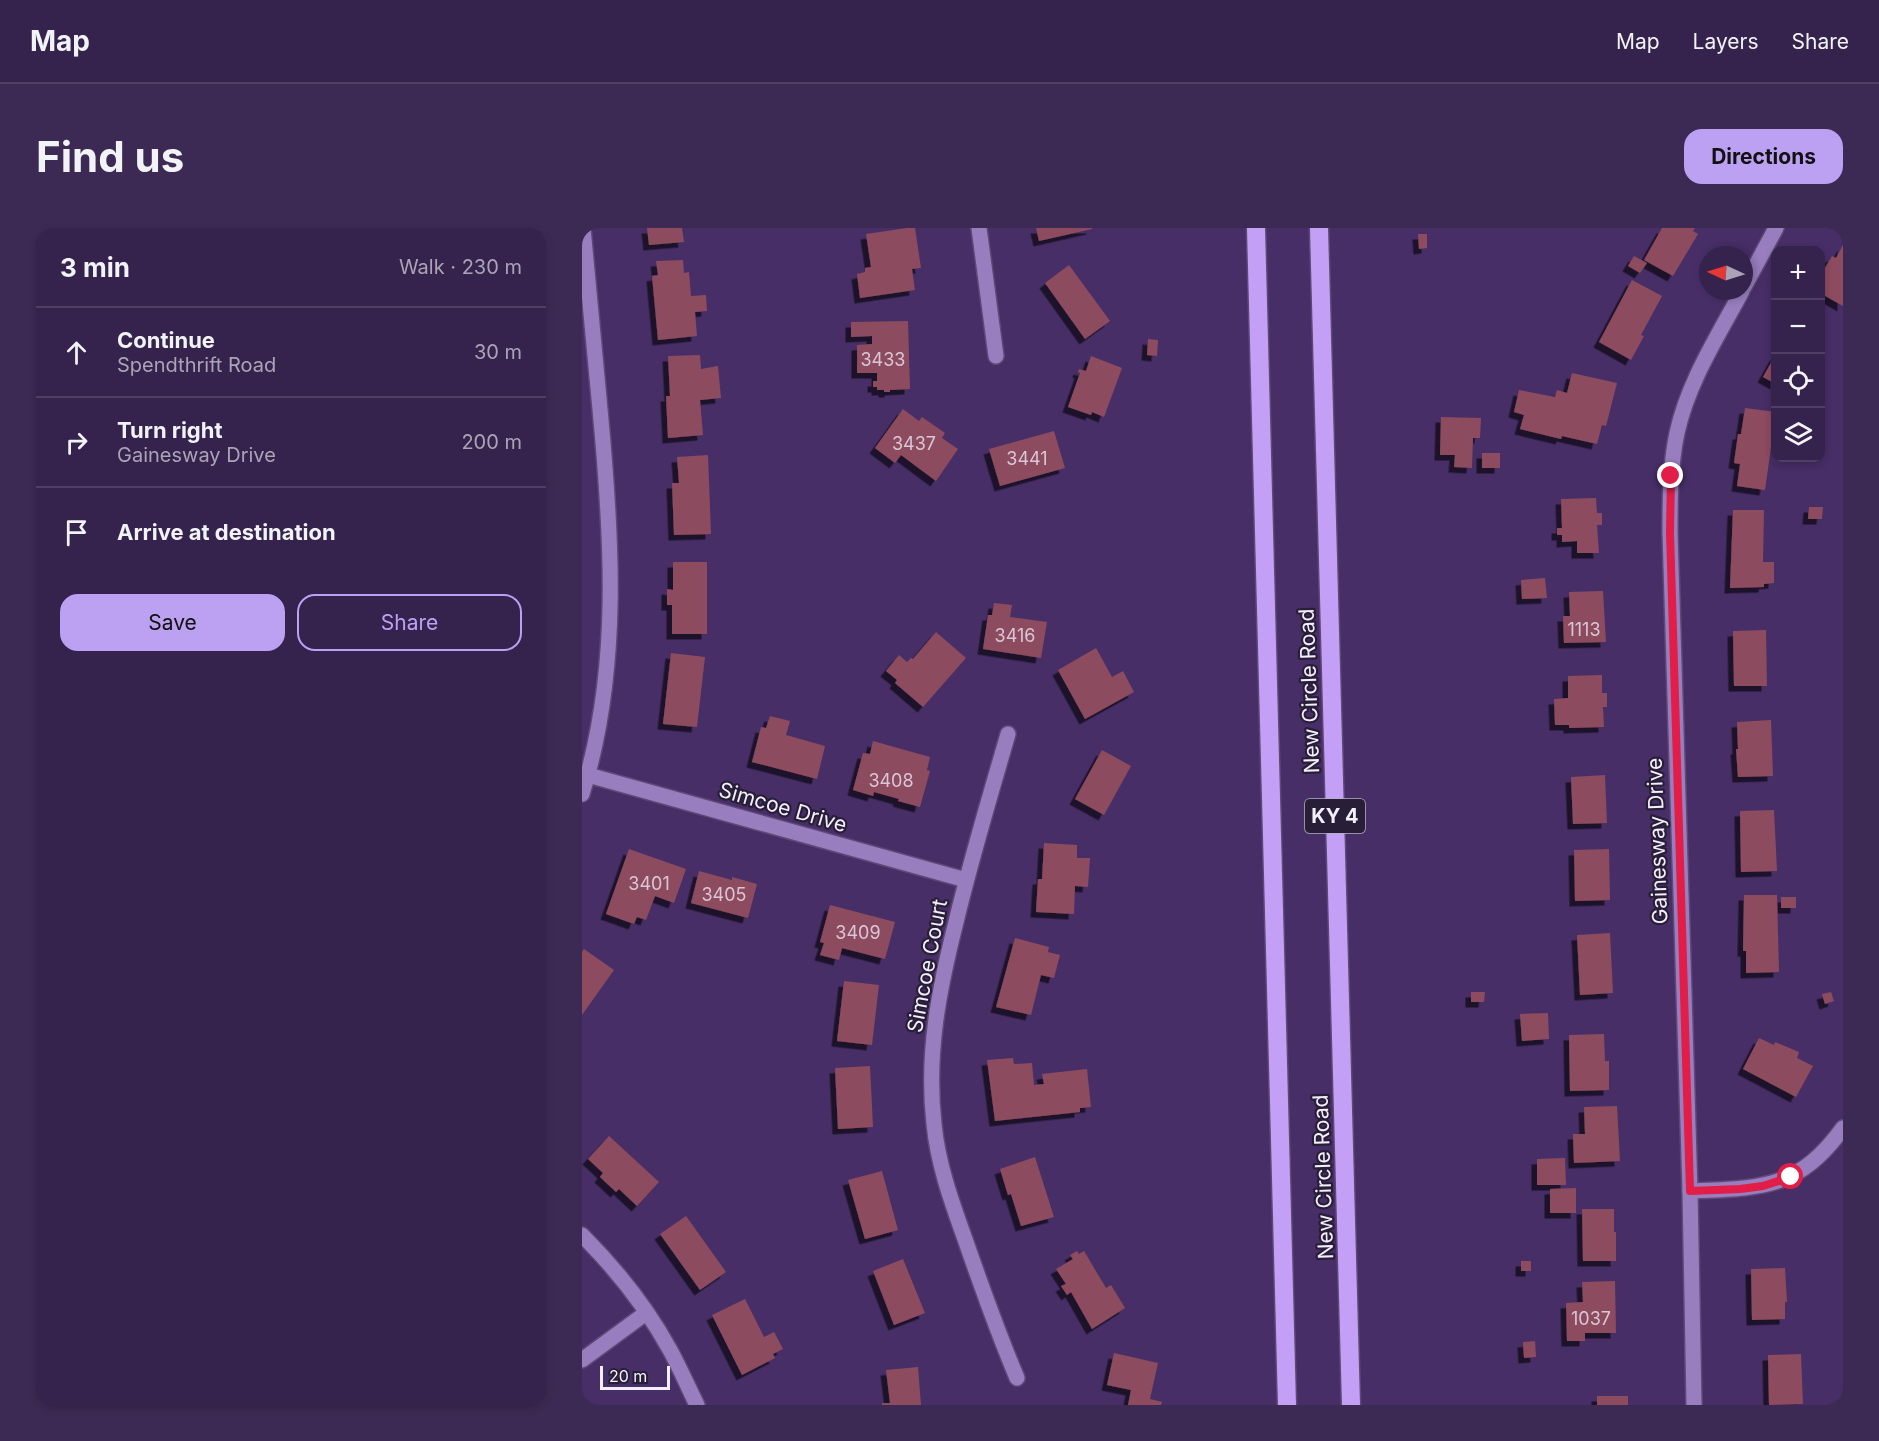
<!DOCTYPE html>
<html lang="en">
<head>
<meta charset="utf-8">
<style>
  body { margin:0; font-family:Inter,sans-serif; background:#3d2a54; color:#f1f3f6 }
  .controls { position:absolute; right:18px; top:18px; display:grid; overflow:hidden; border-radius:12px; box-shadow:0 3px 9px #0003 }
  .controls button { width:54px; height:54px; display:grid; place-items:center; padding:0; border:0; border-bottom:2px solid #4f3f65; background:#35224d; color:#f1f3f6; font:30px sans-serif }
  .compass { position:absolute; left:1117px; top:18px; width:54px; height:54px; border-radius:50%; background:#35224d; box-shadow:0 3px 9px #0003; rotate:274deg }
  .scale { position:absolute; left:18px; bottom:15px; width:70px; box-sizing:border-box; padding-left:6px; border:3px solid #f4effe; border-top:0; font-size:16px; line-height:21px; white-space:nowrap; color:#f4effe; -webkit-text-stroke:4px #281e37; paint-order:stroke }
  .stop { position:absolute; width:18px; height:18px; margin:-14px; border:4px solid #e11d48; border-radius:50%; background:#fff }
  .stop.end { background:#e11d48; border-color:#fff; box-shadow:0 2px 6px #0008 }
  .list { margin:0; padding:0; list-style:none }
  h2 { display:flex; justify-content:space-between; align-items:center; height:78px; margin:0; padding:0 24px; font-size:26px }
  h2 small { font-size:20px; font-weight:400; color:#aaa4b6 }
  .list li { display:grid; grid-template-columns:39px 1fr auto; gap:18px; align-items:center; box-sizing:border-box; height:90px; padding:0 24px; border-top:2px solid #4f3f65 }
  .list b { display:block; font-size:22px; white-space:nowrap }
  .list p { margin:0; font-size:20px; white-space:nowrap; color:#aaa4b6 }
  .list em { font-size:20px; font-style:normal; color:#aaa4b6 }
  .actions { display:flex; gap:12px; padding:18px 24px }
  .actions a { flex:1; padding:14px 0; border:2px solid #bca0f2; border-radius:18px; text-align:center; font-size:21px; color:#bca0f2 }
  .actions .main { background:#bca0f2; color:#111 }
  .icon { flex:none; width:33px; height:33px; fill:none; stroke:currentColor; stroke-width:2; stroke-linecap:round; stroke-linejoin:round }
  .map { position:relative; flex:none; width:1261px; height:1177px; overflow:hidden; border-radius:18px }
  header { display:flex; align-items:center; gap:36px; box-sizing:border-box; height:84px; padding:0 30px; background:#35224d; border-bottom:2px solid #4f3f65 }
  header strong { font-size:28px }
  nav { display:flex; gap:33px; margin-inline-start:auto; font-size:21px }
  .intro { display:flex; align-items:center; justify-content:space-between; box-sizing:border-box; height:144px; padding:0 36px }
  h1 { margin:0; font-size:42px }
  .button { padding:15px 27px; border-radius:18px; background:#bca0f2; color:#111; font-size:21px; font-weight:700 }
  main { display:flex; gap:36px; padding:0 36px }
  aside { flex:1; background:#35224d; border-radius:18px; box-shadow:0 3px 9px #0003 }
  .map>svg:first-child { display:block }
  .building { fill:#8d4b5e; filter:url(#shadow) }
  .lines { fill:none; stroke-linecap:round; stroke-linejoin:round }
  .street-casing { stroke:#5e4875; stroke-width:18 }
  .secondary-casing { stroke:#5e4875; stroke-width:18 }
  .highway-casing { stroke:#5e4875; stroke-width:21 }
  .street { stroke:#987ebe; stroke-width:15 }
  .secondary { stroke:#987ebe; stroke-width:15 }
  .highway { stroke:#c3a0f5; stroke-width:18 }
  .route { stroke:#e11d48; stroke-width:8 }
  .labels { text-anchor:middle; dominant-baseline:central; stroke-width:4.5; stroke-linejoin:round; paint-order:stroke }
  .number-label { font-size:18px; fill:#dac6d6 }
  .shield { fill:#281e37; stroke:#b7b0c2; stroke-width:1.5 }
  .shield-label { font-size:20px; font-weight:bold; fill:#f4effe }
  .street-label { font-size:21px; fill:#f4effe; stroke:#281e37 }
</style>
</head>
<body>
<header>
<strong>Map</strong>
<nav><a>Map</a><a>Layers</a><a>Share</a></nav>
</header>
<div class="intro"><h1>Find us</h1><a class="button">Directions</a></div>
<main>
<aside>
<h2>3 min<small>Walk · 230 m</small></h2>
<ul class="list">
<li><svg class="icon" aria-label="ahead" viewBox="0 0 24 24"><path d="M12 20V5M6 11l6-6 6 6"/></svg><div><b>Continue</b><p>Spendthrift Road</p></div><em>30 m</em></li>
<li><svg class="icon" aria-label="right" viewBox="0 0 24 24"><path d="M7 20v-9h11M14 6l5 5-5 5"/></svg><div><b>Turn right</b><p>Gainesway Drive</p></div><em>200 m</em></li>
<li><svg class="icon" aria-label="arrive" viewBox="0 0 24 24"><path d="M6 21V4h12l-3 4 3 4H6"/></svg><div><b>Arrive at destination</b></div></li>
</ul>
<div class="actions"><a class="main">Save</a><a>Share</a></div>
</aside>
<div class="map">
<svg width="1261" height="1177" viewBox="0 0 1261 1177">
  <defs>
    <filter id="shadow"><feDropShadow dx="-5.5" dy="5.5" stdDeviation="0" flood-color="#0009"/></filter>
  </defs>
  <rect width="100%" height="100%" fill="#472e67"/>
  <!-- building -->
  <path class="building" d="M65 0H100L102 14 67 17Z
    M325 0H333L339 40 330 41 333 62 278 70 275 46 283 44V40L289 39 284 6Z
    M454 0H510V1L457 13Z
    M1080 0H1113L1111 3 1116 6 1091 48 1062 32Z
    M836 6H845V20L837 21Z
    M1261 17V78L1238 65V56L1241 51 1238 48 1250 28 1254 30Z
    M1052 28 1065 35 1058 45 1046 38Z
    M101 32 102 45 107 44 109 68 124 67 125 83 113 84 115 108 76 112 70 48 76 47 74 33Z
    M487 37 528 93 503 111 463 55Z
    M1050 52 1080 68 1059 107 1062 108 1049 132 1017 114Z
    M326 93 328 161 308 162V164H302V162H295V159H291V153H295V145H275V117L290 116V108L269 109V94Z
    M566 111 576 112 575 128 565 127Z
    M1194 126V156L1181 149Z
    M118 127 119 141 136 138 139 170 118 172 121 207 86 210 84 168H88L86 128Z
    M509 128 540 140 522 189 510 184 509 187 486 179 498 145 496 144 497 141 504 143Z
    M990 145 1035 155 1024 198 1020 197 1015 216 980 208 979 211 938 201 942 187 932 184 937 162 973 169 975 162 985 165Z
    M1163 180 1194 184 1183 262 1155 258 1158 236 1152 235 1156 206H1159Z
    M321 181 337 193 340 189 363 205 360 210 376 221 354 253 319 227 313 235 293 220Z
    M859 189 899 190 898 210H891L890 240 872 239 873 227H858Z
    M472 203 483 240 418 258 407 221Z
    M900 225H918V240H900Z
    M126 227 129 306 92 307 90 255H97L95 229Z
    M1014 270 1015 285H1020V297H1015L1017 325H995V313L980 314V307H975V300H980L979 271Z
    M1227 279H1241L1240 291H1226Z
    M1151 282H1182L1181 334H1192V355L1182 356V359L1148 360Z
    M91 334H125V406H90V377H85V361L91 362Z
    M963 350 965 370 940 371 939 352Z
    M1021 363 1024 414 982 415 981 388H988L987 364Z
    M412 375 430 377 428 389 465 394 459 430 401 421 406 387H410Z
    M1184 402 1185 458H1152L1151 403Z
    M354 404 384 430 341 479 313 455 315 452 304 443 317 427 325 434 329 430 331 431Z
    M514 420 530 449 541 443 552 464 503 491 476 442Z
    M89 425 123 429 115 499 81 496Z
    M1020 447V465H1025V479H1021L1022 499 987 500V497H973L972 471 986 470V448Z
    M188 488 208 493 204 507 243 518 235 551 170 534 179 499 184 500Z
    M1189 492 1191 548 1156 549 1154 521H1156L1155 494Z
    M291 513 348 529 345 542 348 543 338 579 316 573 317 571 292 564 291 568 271 562 281 525 288 526Z
    M520 522 549 538 522 587 493 571Z
    M1023 547 1025 595 991 596 989 549Z
    M1192 582 1195 643 1159 644 1158 583Z
    M462 615 495 617V630H508L506 659 493 658 492 686 454 684 456 651H460Z
    M47 621 104 641 92 675 73 668 64 692 55 689 52 696 24 686Z
    M1027 621 1028 672 993 673 992 622Z
    M117 643 150 652V649L175 656 166 690 109 675Z
    M1162 667H1195L1197 744 1164 745V723H1161Z
    M1199 669H1214V680H1199Z
    M248 677 313 694 303 731 260 720 257 732 238 727 242 715 238 714Z
    M1028 705 1031 765 998 767 995 707Z
    M433 710 467 719 466 724 478 727 472 750 459 747 449 787 414 779Z
    M2 721 32 742 0 787V724Z
    M262 753 297 757 290 817 255 813Z
    M889 764H903L902 774H889Z
    M1249 764 1252 773 1243 776 1240 766Z
    M966 785 967 811 940 813 938 786Z
    M1022 806 1023 833H1027V862L988 863 987 807Z
    M1177 810 1192 817 1193 814 1217 824 1215 830 1231 838 1214 869 1161 841Z
    M431 830 432 836 450 835 452 857 462 856 460 846 505 841 509 879 498 880V884L413 893 405 832Z
    M288 838 291 899 256 901 253 840Z
    M1035 878 1038 933 992 935 991 906H1003L1002 879Z
    M27 908 77 954 55 978 37 961 34 964 18 949 21 945 6 931Z
    M453 929 472 989 439 998 429 966 426 967 418 941Z
    M983 930 984 957H955V931Z
    M300 943 316 1002 283 1011 266 952Z
    M994 960V985H968V961Z
    M1000 981H1032V1004H1034V1033H1001Z
    M104 988 144 1044 118 1062 78 1006Z
    M495 1023 497 1026 502 1023 524 1060 529 1057 543 1080 510 1101 489 1064 485 1067 479 1058 484 1056 474 1041 491 1031 488 1027Z
    M321 1031 343 1085 312 1097 291 1043Z
    M939 1033H949V1043H939Z
    M1203 1040 1205 1074H1203V1091L1170 1092 1169 1041Z
    M1033 1053 1034 1105H1003V1113H985L984 1075 1001 1074 1000 1054Z
    M163 1071 182 1109 192 1104 201 1121 191 1126 193 1130 160 1147 130 1087Z
    M953 1113 954 1129 942 1130 941 1114Z
    M532 1125 576 1135 568 1171 580 1174 579 1177H546L549 1162 525 1157Z
    M1219 1126 1221 1176 1187 1177 1186 1127Z
    M336 1139 339 1177H300V1175H308L304 1142Z
    M1015 1168H1046V1177H1015Z"/>
  <g class="lines">
    <defs>
      <path id="street" d="M397 0 414 128
        M426 506C408 568 389 631 374 694 357 761 344 826 352 896 356 937 370 975 384 1014 400 1060 416 1105 435 1150
        M6 547 384 652
        M0 566C39 442 30 308 18 181 12 121 7 60 1 0
        M1108 963C1179 960 1216 962 1261 900
        M0 1007C34 1041 65 1080 88 1122 98 1140 106 1159 115 1177
        M0 1132 64 1085"/>
      <path id="secondary" d="M1162 59 1194 0
        M1112 1177 1108 963 1088 305C1088 271 1088 238 1095 205 1106 154 1136 108 1160 63"/>
      <path id="highway" d="M674 0 705 1177
        M737 0 769 1177"/>
    </defs>
    <!-- street casing -->
    <use href="#street" class="street-casing"/>
    <!-- secondary casing -->
    <use href="#secondary" class="secondary-casing"/>
    <!-- highway casing -->
    <use href="#highway" class="highway-casing"/>
    <!-- street -->
    <use href="#street" class="street"/>
    <!-- secondary -->
    <use href="#secondary" class="secondary"/>
    <!-- highway -->
    <use href="#highway" class="highway"/>
  </g>
  <g class="lines">
    <!-- route -->
    <path class="route" d="M1089 248 1088 305 1108 963 1158 961 1181 958 1209 949"/>
  </g>
  <g class="labels">
    <!-- number labels -->
    <g class="number-label">
      <text x="301" y="131">3433</text>
      <text x="332" y="215">3437</text>
      <text x="445" y="230">3441</text>
      <text x="1002" y="401">1113</text>
      <text x="433" y="407">3416</text>
      <text x="309" y="552">3408</text>
      <text x="67" y="655">3401</text>
      <text x="142" y="666">3405</text>
      <text x="276" y="704">3409</text>
      <text x="1009" y="1090">1037</text>
    </g>
    <!-- shield labels -->
    <rect class="shield" x="723" y="571" width="60" height="34" rx="4.5"/>
    <g class="shield-label">
      <text x="753" y="588">KY 4</text>
    </g>
    <!-- street labels -->
    <g class="street-label">
      <text transform="translate(727 463) rotate(-92)">New Circle Road</text>
      <text transform="translate(201 579) rotate(16)">Simcoe Drive</text>
      <text transform="translate(1075 613) rotate(-92)">Gainesway Drive</text>
      <text transform="translate(345 738) rotate(-79)">Simcoe Court</text>
      <text transform="translate(741 949) rotate(-92)">New Circle Road</text>
    </g>
  </g>
</svg>
<div class="controls">
<button>+</button>
<button>−</button>
<button><svg class="icon" aria-label="locate" viewBox="0 0 24 24"><circle cx="12" cy="12" r="6"/><path d="M12 2v4M12 18v4M2 12h4M18 12h4"/></svg></button>
<button><svg class="icon" aria-label="layers" viewBox="0 0 24 24"><path d="M12 4l9 5-9 5-9-5zM3 14l9 5 9-5"/></svg></button>
</div>
<svg class="compass" viewBox="-18 -18 36 36"><path d="M0-13l5 13h-10z" fill="#e53935"/><path d="M0 13l5-13h-10z" fill="#aaa4b6"/></svg>
<div class="scale">20 m</div>
<div class="stop" style="left:1209px;top:949px"></div>
<div class="stop end" style="left:1089px;top:248px"></div>
</div>
</main>
</body>
</html>
